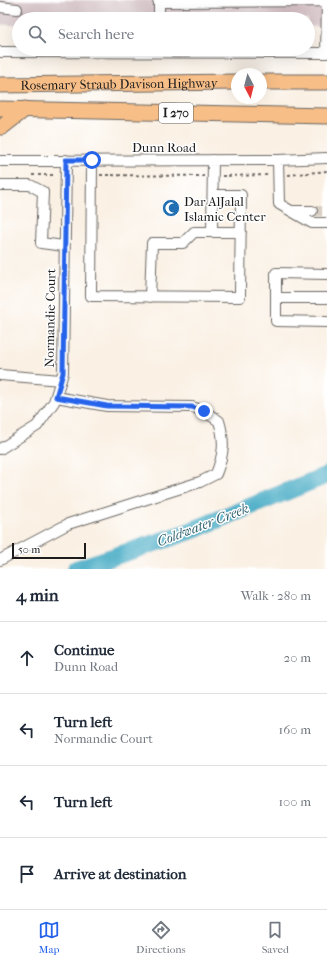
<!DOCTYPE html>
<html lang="en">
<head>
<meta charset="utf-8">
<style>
  body { margin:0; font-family:"IM FELL French Canon",serif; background:#f6f6f7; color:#1f2937 }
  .compass { position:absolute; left:231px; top:68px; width:36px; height:36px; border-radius:50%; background:#fff; box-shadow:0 4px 16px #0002; rotate:173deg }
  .scale { position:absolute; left:12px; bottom:10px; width:74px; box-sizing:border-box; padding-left:4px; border:2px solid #1c1c1c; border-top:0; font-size:11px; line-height:14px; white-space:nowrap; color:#1c1c1c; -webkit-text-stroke:3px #fff; paint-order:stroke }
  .stop { position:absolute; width:12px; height:12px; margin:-9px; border:3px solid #2563eb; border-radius:50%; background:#fff }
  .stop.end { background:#2563eb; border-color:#fff; box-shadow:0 1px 4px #0008 }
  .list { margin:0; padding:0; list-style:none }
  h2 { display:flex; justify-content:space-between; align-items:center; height:52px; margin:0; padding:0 16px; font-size:17px }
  h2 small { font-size:13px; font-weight:400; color:#747a83 }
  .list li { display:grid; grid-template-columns:26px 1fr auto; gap:12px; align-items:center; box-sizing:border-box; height:72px; padding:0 16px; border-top:1px solid #e0e1e3 }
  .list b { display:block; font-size:15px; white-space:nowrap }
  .list p { margin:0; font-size:13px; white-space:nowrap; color:#747a83 }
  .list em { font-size:13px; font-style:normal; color:#747a83 }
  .icon { flex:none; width:22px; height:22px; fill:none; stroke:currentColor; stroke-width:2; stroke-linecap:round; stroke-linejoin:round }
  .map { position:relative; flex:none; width:327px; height:569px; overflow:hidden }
  .search { position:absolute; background:#fff; box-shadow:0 4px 16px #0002; left:12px; right:12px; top:12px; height:44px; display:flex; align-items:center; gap:10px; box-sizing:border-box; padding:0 14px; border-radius:22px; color:#747a83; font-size:15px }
  .sheet { height:340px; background:#fff }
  nav { display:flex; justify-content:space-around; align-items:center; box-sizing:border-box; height:56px; border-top:1px solid #e0e1e3; background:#fff; font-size:11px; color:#747a83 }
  nav a { display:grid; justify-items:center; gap:2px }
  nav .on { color:#2563eb }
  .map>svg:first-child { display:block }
  .industrial { fill:#d2bec2 }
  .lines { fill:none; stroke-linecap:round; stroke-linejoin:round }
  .river { stroke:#44aac4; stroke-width:18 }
  .minor-tunnel { stroke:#d9d0c5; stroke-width:10; stroke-dasharray:10 5; stroke-linecap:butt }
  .minor-casing { stroke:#6a6662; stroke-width:12 }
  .highway-casing { stroke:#6a6662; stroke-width:17 }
  .path { stroke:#6a6662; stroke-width:2; stroke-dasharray:3 3; stroke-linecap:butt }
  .minor { stroke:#fff; stroke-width:10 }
  .highway { stroke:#f7be87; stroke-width:15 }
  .route { stroke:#2563eb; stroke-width:5 }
  .labels { text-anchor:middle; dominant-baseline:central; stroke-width:3; stroke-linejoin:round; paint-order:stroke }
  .shield { fill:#fff; stroke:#606060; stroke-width:1 }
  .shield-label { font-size:12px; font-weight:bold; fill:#1c1c1c }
  .street-label { font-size:13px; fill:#1c1c1c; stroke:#fff }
  .poi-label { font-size:13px; fill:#1c1c1c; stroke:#fff; text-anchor:start }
  .water-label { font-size:14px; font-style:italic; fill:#306370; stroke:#fff }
</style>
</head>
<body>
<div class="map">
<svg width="327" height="569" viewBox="0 0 327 569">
  <rect width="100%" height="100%" fill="#fff"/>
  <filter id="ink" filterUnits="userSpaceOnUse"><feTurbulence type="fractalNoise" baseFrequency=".025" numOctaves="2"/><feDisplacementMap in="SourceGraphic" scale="8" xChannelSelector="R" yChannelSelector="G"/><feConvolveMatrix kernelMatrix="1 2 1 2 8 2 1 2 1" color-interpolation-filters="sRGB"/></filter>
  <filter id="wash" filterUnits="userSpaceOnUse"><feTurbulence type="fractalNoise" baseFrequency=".012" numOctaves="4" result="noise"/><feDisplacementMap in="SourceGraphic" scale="16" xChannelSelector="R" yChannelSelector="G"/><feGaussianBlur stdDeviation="0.9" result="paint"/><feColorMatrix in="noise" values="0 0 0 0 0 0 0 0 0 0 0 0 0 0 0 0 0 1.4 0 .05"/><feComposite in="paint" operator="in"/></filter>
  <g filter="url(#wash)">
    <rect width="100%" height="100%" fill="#faf0e3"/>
    <!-- industrial -->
    <path class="industrial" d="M0 0H327V26L308 27V19H19V25H0Z"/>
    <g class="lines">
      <!-- river -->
      <path class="river" d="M76 569 188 532 327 475"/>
    </g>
  </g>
  <g filter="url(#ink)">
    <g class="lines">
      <!-- minor-tunnel -->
      <path class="minor-tunnel" d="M312 211H327"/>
      <defs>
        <path id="minor" d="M158 0 159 2V19
          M159 2 327 1
          M0 7 17 9
          M0 52 327 53
          M326 53 327 0
          M92 160 91 296 240 297 241 195H213
          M278 160 279 204 312 223H327
          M0 161 278 160 327 158
          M0 185H30L43 192 41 243 64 246
          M292 211H312
          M212 231 213 160
          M327 274 276 273V321L327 322
          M150 297 152 243H183L194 232H241
          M276 298H327
          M0 375 61 380
          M0 449 37 426 54 402 63 373 66 160
          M0 560 68 524 200 482 216 474C224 454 225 441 219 421L204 411 192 407 107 406 56 397"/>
        <g id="highway">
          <path d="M261 82H327"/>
          <path id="s1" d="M0 85 237 82"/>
          <path d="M0 109 327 116"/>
          <path d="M0 127H2L25 109"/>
        </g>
      </defs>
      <!-- minor casing -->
      <use href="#minor" class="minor-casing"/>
      <!-- highway casing -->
      <use href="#highway" class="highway-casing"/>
      <!-- path -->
      <path class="path" d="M32 175H56
        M100 175 204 176
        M288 175 327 171
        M222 176 270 175"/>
      <!-- minor -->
      <use href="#minor" class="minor"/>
      <!-- highway -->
      <use href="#highway" class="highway"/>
    </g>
  </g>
  <g class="lines" filter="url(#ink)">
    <!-- route -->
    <path class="route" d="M92 160H66L63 373 56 397 107 406 192 407 204 411"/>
  </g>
  <!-- icons -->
  <defs>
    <symbol id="mosque-disc" viewBox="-11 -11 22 22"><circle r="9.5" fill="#1f6fb2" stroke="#fff"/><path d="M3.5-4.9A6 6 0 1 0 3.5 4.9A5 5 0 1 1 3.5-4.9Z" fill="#fff"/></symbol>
  </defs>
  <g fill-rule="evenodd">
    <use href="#mosque-disc" x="161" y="198" width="20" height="20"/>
  </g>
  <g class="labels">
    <!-- shield labels -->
    <rect class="shield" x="159" y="103" width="34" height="20" rx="3"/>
    <g class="shield-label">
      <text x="176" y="113">I 270</text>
    </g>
    <!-- street labels -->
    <g class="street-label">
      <text stroke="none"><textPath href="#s1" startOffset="119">Rosemary Straub Davison Highway</textPath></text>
      <text x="164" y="147">Dunn Road</text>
      <text transform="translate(50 318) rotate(-89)">Normandie Court</text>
    </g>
    <!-- poi labels -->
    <g class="poi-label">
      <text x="184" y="201">Dar AlJalal<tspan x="184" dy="15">Islamic Center</tspan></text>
    </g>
    <!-- water labels -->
    <g class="water-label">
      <text transform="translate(203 525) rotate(-21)">Coldwater Creek</text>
    </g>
  </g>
</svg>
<svg class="compass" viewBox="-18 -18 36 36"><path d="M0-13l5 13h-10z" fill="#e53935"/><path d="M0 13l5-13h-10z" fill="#747a83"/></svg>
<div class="scale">50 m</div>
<div class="stop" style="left:92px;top:160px"></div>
<div class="stop end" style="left:204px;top:411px"></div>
<div class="search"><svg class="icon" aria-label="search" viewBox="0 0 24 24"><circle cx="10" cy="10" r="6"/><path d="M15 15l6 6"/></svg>Search here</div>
</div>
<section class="sheet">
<h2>4 min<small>Walk · 280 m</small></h2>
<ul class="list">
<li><svg class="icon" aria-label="ahead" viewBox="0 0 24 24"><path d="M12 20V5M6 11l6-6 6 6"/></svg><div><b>Continue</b><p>Dunn Road</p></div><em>20 m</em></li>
<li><svg class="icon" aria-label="left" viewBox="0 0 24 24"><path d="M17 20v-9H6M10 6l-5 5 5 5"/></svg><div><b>Turn left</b><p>Normandie Court</p></div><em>160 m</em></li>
<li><svg class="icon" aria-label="left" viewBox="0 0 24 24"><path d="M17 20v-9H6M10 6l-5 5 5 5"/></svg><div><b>Turn left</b></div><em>100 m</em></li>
<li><svg class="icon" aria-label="arrive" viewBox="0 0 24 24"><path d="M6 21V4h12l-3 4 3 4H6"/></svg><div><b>Arrive at destination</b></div></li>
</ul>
</section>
<nav>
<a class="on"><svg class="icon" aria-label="map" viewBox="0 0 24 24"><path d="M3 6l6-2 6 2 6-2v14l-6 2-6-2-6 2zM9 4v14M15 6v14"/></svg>Map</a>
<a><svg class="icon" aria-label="directions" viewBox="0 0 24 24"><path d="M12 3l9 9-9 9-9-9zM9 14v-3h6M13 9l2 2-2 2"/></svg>Directions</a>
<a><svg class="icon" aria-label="saved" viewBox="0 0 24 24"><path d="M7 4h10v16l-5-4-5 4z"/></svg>Saved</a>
</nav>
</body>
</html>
